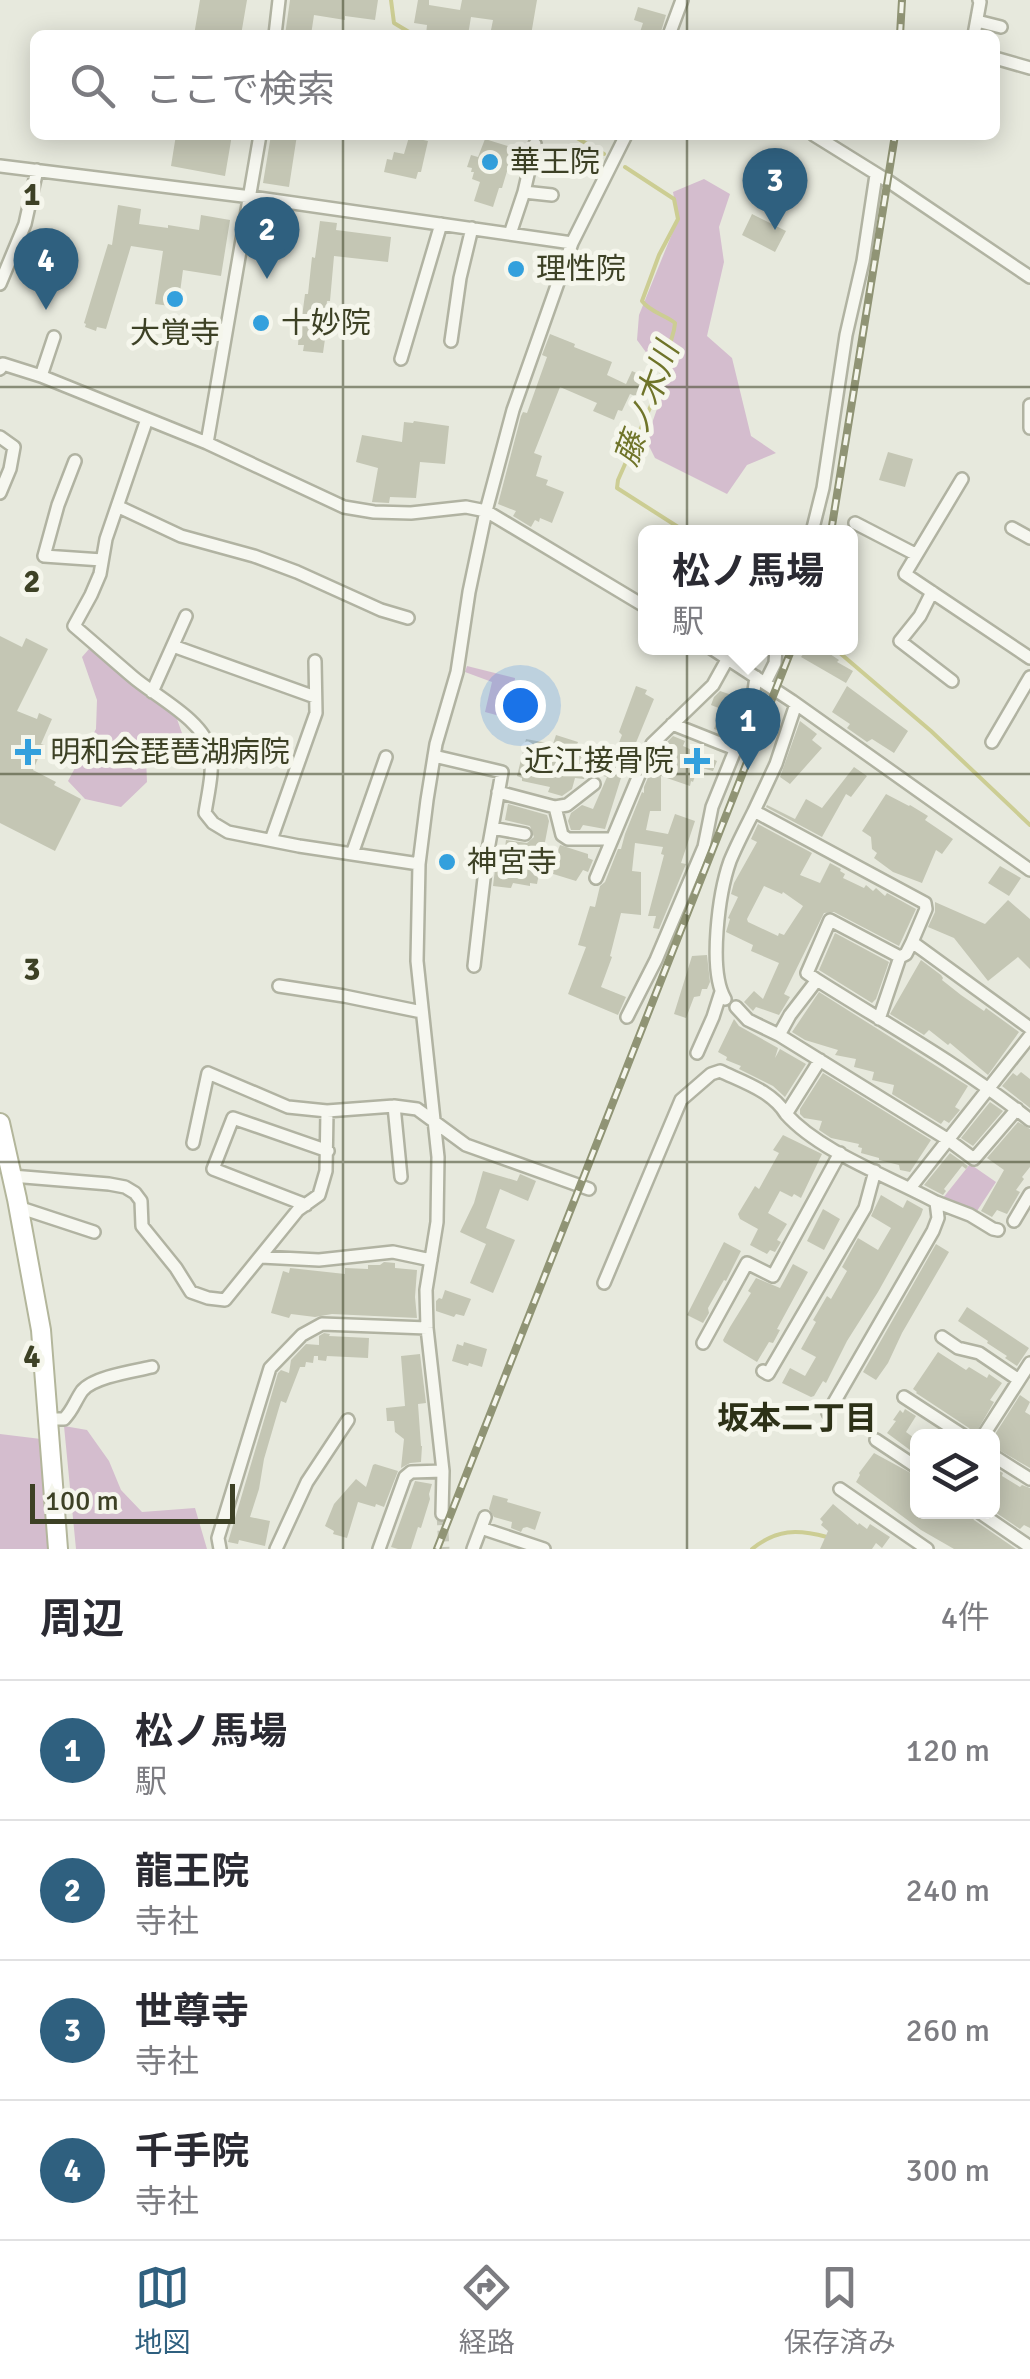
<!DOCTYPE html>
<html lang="ja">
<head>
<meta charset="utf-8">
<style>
  body { margin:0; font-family:Signika,"Noto Sans JP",sans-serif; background:#f2f2f3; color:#2b2b33 }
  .controls { position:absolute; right:30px; bottom:30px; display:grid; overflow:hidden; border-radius:15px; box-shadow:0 5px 25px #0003 }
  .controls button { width:90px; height:90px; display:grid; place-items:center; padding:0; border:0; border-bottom:2px solid #e1e1e2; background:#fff; color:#2b2b33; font:50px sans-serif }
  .scale { position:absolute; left:30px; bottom:25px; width:205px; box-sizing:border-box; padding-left:10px; border:5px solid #3d4125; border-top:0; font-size:28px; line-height:35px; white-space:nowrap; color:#3d4125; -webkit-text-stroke:8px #f5f6ec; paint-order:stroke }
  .you { position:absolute; left:520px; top:705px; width:35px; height:35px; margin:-25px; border:8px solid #fff; border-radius:50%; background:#1a73e8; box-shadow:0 0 0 15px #1a73e833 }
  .badge { display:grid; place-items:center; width:65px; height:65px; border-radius:50%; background:#2f607f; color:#fff; font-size:32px; font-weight:700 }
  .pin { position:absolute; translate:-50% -82px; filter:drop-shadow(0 2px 5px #0008) }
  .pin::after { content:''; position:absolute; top:52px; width:35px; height:30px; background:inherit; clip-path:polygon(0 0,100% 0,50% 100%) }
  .popup { position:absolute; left:638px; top:525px; width:220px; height:130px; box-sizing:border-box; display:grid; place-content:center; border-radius:15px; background:#fff; filter:drop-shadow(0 2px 8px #0005); font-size:32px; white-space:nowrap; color:#7c7c81 }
  .popup b { font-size:38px; color:#2b2b33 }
  .popup::after { content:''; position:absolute; left:50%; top:100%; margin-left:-20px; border:20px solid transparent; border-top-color:#fff }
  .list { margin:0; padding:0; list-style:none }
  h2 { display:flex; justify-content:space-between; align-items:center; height:130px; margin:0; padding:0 40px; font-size:42px }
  h2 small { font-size:32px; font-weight:400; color:#7c7c81 }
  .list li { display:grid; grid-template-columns:65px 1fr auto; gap:30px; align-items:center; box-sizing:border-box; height:140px; padding:0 40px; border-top:2px solid #e1e1e2 }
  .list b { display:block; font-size:38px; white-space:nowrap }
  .list p { margin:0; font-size:32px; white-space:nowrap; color:#7c7c81 }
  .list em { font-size:32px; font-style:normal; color:#7c7c81 }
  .icon { flex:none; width:55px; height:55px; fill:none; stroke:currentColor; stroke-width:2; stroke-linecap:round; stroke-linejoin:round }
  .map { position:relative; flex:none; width:1030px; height:1549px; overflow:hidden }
  .search { position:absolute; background:#fff; box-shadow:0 5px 25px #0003; left:30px; right:30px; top:30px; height:110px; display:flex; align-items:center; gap:25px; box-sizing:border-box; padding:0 35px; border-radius:15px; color:#7c7c81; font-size:38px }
  .sheet { height:690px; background:#fff }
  nav { display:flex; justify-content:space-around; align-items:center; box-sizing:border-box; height:140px; border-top:2px solid #e1e1e2; background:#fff; font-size:28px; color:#7c7c81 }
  nav a { display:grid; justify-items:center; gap:5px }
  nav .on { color:#2f607f }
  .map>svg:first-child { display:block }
  .green { fill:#d4bdce }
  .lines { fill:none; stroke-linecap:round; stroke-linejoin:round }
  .stream { stroke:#cccd93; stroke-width:4 }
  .building { fill:#c4c6b4; fill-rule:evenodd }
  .minor-tunnel { stroke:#c5c7b8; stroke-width:11; stroke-dasharray:11 5.5; stroke-linecap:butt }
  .minor-casing { stroke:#b1b3a2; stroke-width:16 }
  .primary-casing { stroke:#b3b69b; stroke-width:22 }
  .minor { stroke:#f6f7f0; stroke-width:11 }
  .primary { stroke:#fff; stroke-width:18 }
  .rail-casing { stroke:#909475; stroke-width:8 }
  .rail { stroke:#f5f6ec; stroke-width:4; stroke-dasharray:11; stroke-linecap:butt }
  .grid { fill:none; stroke:#3d4125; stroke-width:2.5; stroke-opacity:0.55 }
  .poi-dot { fill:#33a0dd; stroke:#f5f6ec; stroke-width:4 }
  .labels { text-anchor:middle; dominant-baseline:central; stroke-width:10; stroke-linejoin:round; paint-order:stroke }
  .poi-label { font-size:30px; fill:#3d4125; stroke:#f5f6ec; text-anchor:start }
  .water-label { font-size:32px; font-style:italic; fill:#6f7429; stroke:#f5f6ec }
  .neighbourhood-label { font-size:32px; font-weight:bold; fill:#2d3117; stroke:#f5f6ec }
  .grid-label { font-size:32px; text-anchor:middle; font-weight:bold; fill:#3d4125; stroke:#f5f6ec; stroke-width:10; stroke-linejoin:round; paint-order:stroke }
</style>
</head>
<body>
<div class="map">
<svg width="1030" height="1549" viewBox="0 0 1030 1549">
  <rect width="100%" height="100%" fill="#e7e9dd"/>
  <!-- green -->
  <path class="green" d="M704 179 730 194 719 227 724 262 707 336 732 358 751 436 776 453 747 465 727 494 655 458 646 440 667 381 637 340 639 315 678 219 673 192Z
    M89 649 177 719 183 736 158 740 146 758 147 782 121 807 85 799 68 781 96 729 97 700 82 657Z
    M467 666 515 678 511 719 485 712 492 682 465 672Z
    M970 1164 996 1182 977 1211 943 1198Z
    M64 1426 87 1430 109 1461 121 1490 142 1512 195 1508 207 1549H76Z
    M0 1434 41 1439 49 1549H0Z"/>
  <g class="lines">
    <!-- stream -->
    <path class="stream" d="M391 0 394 23 414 35
      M572 135 604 154
      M625 167 674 199 678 219 659 255 642 301C650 312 665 315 675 323L674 330 656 394 618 480 617 488 686 532
      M834 648 931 731 1030 825
      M752 1549C777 1529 797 1529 827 1537"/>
  </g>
  <!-- building -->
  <path class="building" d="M200 0H247L241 35H194Z
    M290 0H378L375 20 345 16V20L314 15 311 35H285Z
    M418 0H429V5L460 10 462 0H537L531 35H490L493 20 471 17 468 35H426L427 25 414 23Z
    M638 7 666 15 660 35H639L643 23 634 20Z
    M176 135H232L225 176 171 166Z
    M271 135H297L289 187 263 183Z
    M409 137 428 141 421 172H418L416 179 384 172 387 159 392 160 394 152 404 154Z
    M485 139 514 148 502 188H499L493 207 474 201 480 182 472 179 474 172H471L472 168 467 167 471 155 478 157Z
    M118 205 141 209 139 224 168 228V225L199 230 201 215 230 220 221 276 183 270 178 307 155 304 163 251 131 246 106 329 97 327 96 331 85 327 86 324 84 323 108 244 112 245Z
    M752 214 786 231 775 252 742 235Z
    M320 221 337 223 336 230 391 237 388 262 334 256 330 301H327L325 317H323L320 339H325L323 353 303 351 304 345H298L300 317H302L305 294H308L312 257 315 258Z
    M550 334 575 344 574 347 612 362 607 375 626 384 632 371 654 381 645 400 630 394 622 411 618 410 614 420 593 411 597 403 560 387 534 453 542 456 536 476 548 480 546 485 564 492 552 523 540 518 539 522 535 520 531 527 513 516 516 511 498 504 521 416 523 412 527 413 547 357 542 355Z
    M414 421 449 426 445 464 420 462 416 498 390 497 389 503 372 502 378 468 356 462 362 435 402 442 404 422 413 423Z
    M888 452 913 459 905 487 879 480Z
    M0 636 22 647 26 638 48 649 17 711 37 719 39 713 52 719 41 744 44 745 33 770 56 782 54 785 81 799 55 851 0 823Z
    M808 648H821L839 660 837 662 853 671 846 683 801 657Z
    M636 686 647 690 645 694 654 699 628 762H626L605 829 583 825 580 830H571L568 821 571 813 582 805 593 809 607 777 586 771 584 779 575 778 572 789 562 796 548 792 550 787 522 781V778L517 776 526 739 553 744 556 735 578 742 575 750 611 763 622 735 619 732Z
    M847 686 908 731 894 753 872 739 867 742 847 728 850 724 832 712Z
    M720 691 738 697 732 716 738 718 731 735 714 729 721 709 711 705 714 697Z
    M800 721 817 734 812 740 822 748 790 784 780 777Z
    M673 736 685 741 683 746 717 761 713 771 698 767 693 782 691 781 690 786 661 776V811H650L646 830 668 834 675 814 695 821 681 863 686 864 659 929 653 928 656 916H648L664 855 661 854 663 847 635 843 632 871 641 872V915L621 913 610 956 612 957 601 987 626 997 618 1015 568 994 586 947 578 945 590 906 595 907 600 886 605 882 618 849H621L625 834 642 792 644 793V787L660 749Z
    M854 767 867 776 851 797 846 794 822 837 766 807 767 805 795 819 806 799 822 808Z
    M886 794 909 806 910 805 928 816 925 820 953 839 942 854 936 850 922 883 893 872 874 858 877 853 872 849 871 837 862 831Z
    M508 804 547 815 549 821 537 884 530 883V886L513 883 511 888 493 886 496 861 503 862 506 840 527 843 534 837 530 826 505 820Z
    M758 824 812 853 800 875 820 883 830 863 841 869 840 871 845 874 843 878 864 888 866 885 873 891 876 888 885 896 887 893 916 909 899 946 834 912 824 913 784 994 790 997 779 1015 756 1007 753 1011 744 1002 754 991 763 999 779 963 751 951 753 945 726 932 730 919 728 918 738 897 731 894 734 883 757 842 751 839ZM764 886 782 894 783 892 803 906 784 935 779 933 778 936 748 922 747 919Z
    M560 845 588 854V858L593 860 588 872 583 870 576 881 550 873Z
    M1000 866 1021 878 1009 896 988 883Z
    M1008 900 1030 919V969L1018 957 988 981 954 938 928 927 935 912V902L985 924Z
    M835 933 889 962 876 999 872 1003 819 970Z
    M707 955 710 982 707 989H702L700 996 694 997 686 1018 674 1014 692 956Z
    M921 960 941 975 943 978 942 980 961 995 984 1011 986 1008 1019 1032 988 1075 950 1043 948 1045 929 1030 924 1035 890 1014Z
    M819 992 968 1086 955 1107 960 1110 949 1123 944 1120 941 1124 892 1094 894 1085 872 1080 874 1072 854 1067 856 1059 835 1055 838 1050 805 1040 792 1032Z
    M734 1019 739 1026 778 1048 775 1058 780 1049 806 1064 785 1097 773 1086 739 1069 741 1066 726 1060 727 1057 718 1052Z
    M1021 1072 1030 1079V1108L1002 1086 1013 1073 1017 1076Z
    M823 1073 931 1140 910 1172 900 1170 899 1165 879 1160V1158L861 1153 862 1148 858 1147 859 1144 831 1138 819 1130 822 1121 804 1118 800 1114V1109Z
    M990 1102 1003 1111 973 1146 961 1138Z
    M1018 1122 1030 1129V1167L1022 1177 1024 1179 1016 1190 1020 1192 1007 1214 997 1210 992 1217 981 1211 1004 1170 987 1158Z
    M783 1135 822 1154 801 1198 794 1194 792 1197 780 1191 768 1213 787 1224 777 1240 781 1242 775 1252 770 1250 767 1254 750 1245 758 1229 740 1219 738 1214 755 1186 759 1189 779 1153 773 1150Z
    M950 1153 968 1166 966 1169 962 1166 944 1189 946 1191 943 1195 924 1185Z
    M483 1171 517 1181 520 1174 536 1181 528 1201 500 1189 486 1228 515 1240 493 1293 470 1283 486 1244 460 1232 474 1203Z
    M881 1195 903 1208 907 1200 923 1209 921 1215 878 1292 847 1341 826 1383 823 1381 814 1396 811 1397 782 1383 790 1368 805 1376 816 1357 801 1349 816 1322 813 1320 827 1296 831 1299 847 1271 842 1267 858 1238 878 1250 891 1228 871 1216Z
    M823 1209 840 1219 824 1250 807 1241Z
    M724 1242 741 1251 726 1281 724 1280 708 1308 709 1313 703 1323 687 1315Z
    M936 1244 949 1252 902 1333 888 1363 876 1380 863 1372Z
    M384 1262 395 1263V1268L417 1270 415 1297 417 1318 332 1314 315 1317 291 1314 289 1318 271 1313 283 1271 289 1273 290 1268 345 1274V1268L368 1269V1265H380Z
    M793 1264 808 1272 777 1329 780 1330 773 1343 769 1342 757 1362 724 1342 723 1340 730 1327 751 1293 748 1291 756 1278 780 1288Z
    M445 1290 471 1299 464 1316 456 1314 454 1317 436 1311V1301L439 1298 442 1299Z
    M967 1307 1029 1348 1017 1366 1005 1358 1007 1356 987 1343 988 1341 958 1321Z
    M324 1333 330 1334 329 1336 369 1338 368 1358 327 1356 326 1361 318 1360V1356H314L313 1363 306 1362 305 1367H300L286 1403 281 1401 264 1459 259 1489 250 1517 270 1521 265 1546 239 1540 238 1544 228 1542 278 1373 281 1370 289 1373 291 1360 306 1344 319 1345V1336Z
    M464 1342 487 1349 482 1367 469 1363 468 1366 452 1361 457 1344 463 1346Z
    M938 1352 966 1370 969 1367 987 1378 989 1374 1002 1383 990 1400 994 1402 974 1436 969 1428 916 1393 917 1392 913 1389Z
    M420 1354 426 1403 418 1404 421 1446H422L421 1462 410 1463 401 1468 404 1439 395 1432 394 1421H387L386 1408 405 1406 401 1356Z
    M1020 1395 1030 1402 1025 1412 1030 1415V1468L992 1446V1439Z
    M905 1409 916 1416 906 1432 917 1440 910 1450 887 1433 896 1421 893 1420 900 1410 903 1413Z
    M874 1453 918 1477V1512H968L974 1520 1016 1549H954L921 1530 856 1482 860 1475 859 1473Z
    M375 1464 398 1471 384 1507 376 1504 375 1507 358 1502 347 1538 333 1534 334 1531 325 1526 334 1504 356 1479 366 1487 373 1465Z
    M994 1468 1003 1473 1002 1476 1020 1487 1022 1485 1030 1488V1528L1024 1525 1020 1529 992 1510V1470Z
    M415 1481 432 1484 429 1494 430 1499 421 1528 418 1527 411 1549H398L391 1547Z
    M493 1495 508 1499 507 1502 541 1512 535 1530 527 1527 523 1528 521 1532 511 1528 512 1522 494 1517 489 1509Z
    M833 1504 858 1525 859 1523 867 1529 870 1524 890 1537 882 1548 876 1543 872 1549H820L828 1531 821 1525 823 1522 820 1519Z"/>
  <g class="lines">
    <!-- minor-tunnel -->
    <path class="minor-tunnel" d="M442 1514 444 1549"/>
    <defs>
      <path id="minor" d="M977 21 1001 27
        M275 35 279 0
        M669 35 682 0
        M974 35 980 2 979 0
        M995 58 1030 68
        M814 135 888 181 1030 277
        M0 166 251 197 572 243
        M524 192 552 195
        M510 234 524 192 535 144
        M0 284 25 224 37 170
        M451 341 460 278 472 228
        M401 359 441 224
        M0 369 3 364 41 376 207 443 344 507 374 512 411 513 466 507 486 511 646 607
        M41 376 54 337
        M1030 405V428
        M147 419 106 539 100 574 91 595 74 626C94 643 113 660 133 677 155 696 205 721 210 751 214 770 208 793 205 813L213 823 228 832 299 846 419 864
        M0 437 14 447 10 469 0 493
        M207 443 260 135
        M75 461 58 505 44 556 102 560
        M962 479 905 574 1030 658
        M119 507 181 536 254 556 297 572 381 610 408 618
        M855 523 915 554
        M1012 528 1030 538
        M812 532 823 488 846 335 863 261 876 175
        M932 592 920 616 900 641 952 681
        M173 646 315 697
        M711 648 792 701 1030 870
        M765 683 775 663 776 648
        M152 692 186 616
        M796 704 776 764 754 811 925 903 926 909 912 942 1030 1028
        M672 724 735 749
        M992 742 1030 677
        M434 756 502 772 486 861 474 966
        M498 792 555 807 562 835 568 839H612
        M555 807 567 805 594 784
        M492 828 525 834
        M271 840 316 713 315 661
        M352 854 386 757
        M596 878 652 744 713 685 728 658
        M817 980 807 973 830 920 900 957
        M279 986 344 996 422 1012
        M725 999C708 970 719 892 730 861 737 844 746 827 754 811
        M736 1007 748 1020 779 1035
        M627 1017 656 960 704 847 712 807 751 711 756 677
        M879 1019 900 957 906 954 912 942
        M697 1053 713 1017 721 992
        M394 1106 401 1177
        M1017 1109 974 1159 947 1139 779 1035 790 1015 817 980C888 1025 964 1067 1030 1120
        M786 1114C820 1152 890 1177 936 1202L938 1218 933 1231 828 1413
        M193 1143 208 1073 288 1107 327 1111 394 1106 417 1109 466 1145 589 1189
        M12 1176 109 1184 125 1187 135 1193 141 1201 142 1226 176 1268 191 1292 208 1298 225 1300 298 1210 319 1195 326 1171 327 1111
        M910 1188 1030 1036
        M936 1202 970 1215 993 1229 998 1230
        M306 1205 213 1169 233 1118 328 1151
        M18 1207 94 1232
        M1014 1221 1030 1194
        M261 1257 319 1260 393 1252 431 1260
        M604 1283 681 1100 711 1074 720 1071C743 1082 772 1091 786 1114L820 1060
        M942 1337 958 1348 979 1353 1019 1380
        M703 1343 747 1263 773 1276 840 1153
        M763 1371 768 1374 865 1208 875 1171
        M904 1397 964 1436
        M48 1419H64C73 1410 75 1401 82 1391 93 1377 134 1371 152 1367
        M983 1436 1030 1363
        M876 1440 918 1468
        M992 1455 1030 1479
        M840 1489 927 1549
        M979 1512 1030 1547
        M442 1514 443 1471 427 1328 426 1290 437 1222 438 1157 417 961 419 864 427 800 436 744 457 672 469 592 486 511 513 410 572 243 626 135
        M481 1528 544 1549
        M220 1549 218 1538 270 1368 302 1335 322 1324 427 1328
        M276 1549 307 1482 348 1420
        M379 1549 405 1477 411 1472 443 1471
        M473 1549 485 1517"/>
      <path id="primary" d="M0 1123 17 1199 41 1330 58 1549"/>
    </defs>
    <!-- minor casing -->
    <use href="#minor" class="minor-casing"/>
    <!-- primary casing -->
    <use href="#primary" class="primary-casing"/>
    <!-- minor -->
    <use href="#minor" class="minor"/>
    <!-- primary -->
    <use href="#primary" class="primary"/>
    <defs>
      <path id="rail" d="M900 35 902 0
        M831 532 895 135
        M437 1549 792 648"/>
    </defs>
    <!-- rail casing -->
    <use href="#rail" class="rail-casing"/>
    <!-- rail -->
    <use href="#rail" class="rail"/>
  </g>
  <!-- grid -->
  <path class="grid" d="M343 0V35M687 0V35M343 135V1549M687 135V1549M0 387H1030M0 774H1030M0 1162H1030"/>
  <!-- markers -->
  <g class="poi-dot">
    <circle cx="490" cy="162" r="10"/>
    <circle cx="516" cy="269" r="10"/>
    <circle cx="175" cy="299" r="10"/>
    <circle cx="261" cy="323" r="10"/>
    <path d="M23 737h10v10h10v10h-10v10h-10v-10h-10v-10h10z"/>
    <path d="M692 746h10v10h10v10h-10v10h-10v-10h-10v-10h10z"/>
    <circle cx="447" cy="862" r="10"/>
  </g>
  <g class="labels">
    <!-- poi labels -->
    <g class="poi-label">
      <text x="510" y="162">華王院</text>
      <text x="536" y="269">理性院</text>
      <text x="281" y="323">十妙院</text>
      <text x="175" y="333" text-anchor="middle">大覚寺</text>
      <text x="50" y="752">明和会琵琶湖病院</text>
      <text x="674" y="761" text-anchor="end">近江接骨院</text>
      <text x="467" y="862">神宮寺</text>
    </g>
    <!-- water labels -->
    <g class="water-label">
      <text transform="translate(647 404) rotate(-70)">藤ノ木川</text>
    </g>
    <!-- neighbourhood labels -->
    <g class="neighbourhood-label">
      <text x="797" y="1418">坂本二丁目</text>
    </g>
  </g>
  <g class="grid-label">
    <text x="32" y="205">1</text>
    <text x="32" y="592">2</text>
    <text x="32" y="980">3</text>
    <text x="32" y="1367">4</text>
  </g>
</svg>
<div class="controls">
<button><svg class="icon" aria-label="layers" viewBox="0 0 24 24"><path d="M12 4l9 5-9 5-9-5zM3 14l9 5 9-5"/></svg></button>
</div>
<div class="scale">100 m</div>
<div class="you"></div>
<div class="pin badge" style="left:748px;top:770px">1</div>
<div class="popup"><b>松ノ馬場</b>駅</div>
<div class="pin badge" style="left:267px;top:279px">2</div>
<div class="pin badge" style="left:775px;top:230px">3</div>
<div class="pin badge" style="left:46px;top:310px">4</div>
<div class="search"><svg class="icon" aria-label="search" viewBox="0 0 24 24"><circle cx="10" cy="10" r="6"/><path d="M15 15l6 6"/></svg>ここで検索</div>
</div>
<section class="sheet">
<h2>周辺<small>4件</small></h2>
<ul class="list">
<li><span class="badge">1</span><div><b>松ノ馬場</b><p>駅</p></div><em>120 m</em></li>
<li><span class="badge">2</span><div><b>龍王院</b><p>寺社</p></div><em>240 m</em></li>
<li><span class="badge">3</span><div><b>世尊寺</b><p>寺社</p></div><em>260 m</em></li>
<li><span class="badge">4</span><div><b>千手院</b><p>寺社</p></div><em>300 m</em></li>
</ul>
</section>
<nav>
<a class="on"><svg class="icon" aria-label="map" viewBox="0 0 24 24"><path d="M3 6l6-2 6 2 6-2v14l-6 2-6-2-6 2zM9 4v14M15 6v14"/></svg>地図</a>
<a><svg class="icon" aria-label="directions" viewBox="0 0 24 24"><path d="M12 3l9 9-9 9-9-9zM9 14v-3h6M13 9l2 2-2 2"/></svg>経路</a>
<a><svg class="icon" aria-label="saved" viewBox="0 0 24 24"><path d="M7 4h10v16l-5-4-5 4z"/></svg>保存済み</a>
</nav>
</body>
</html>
